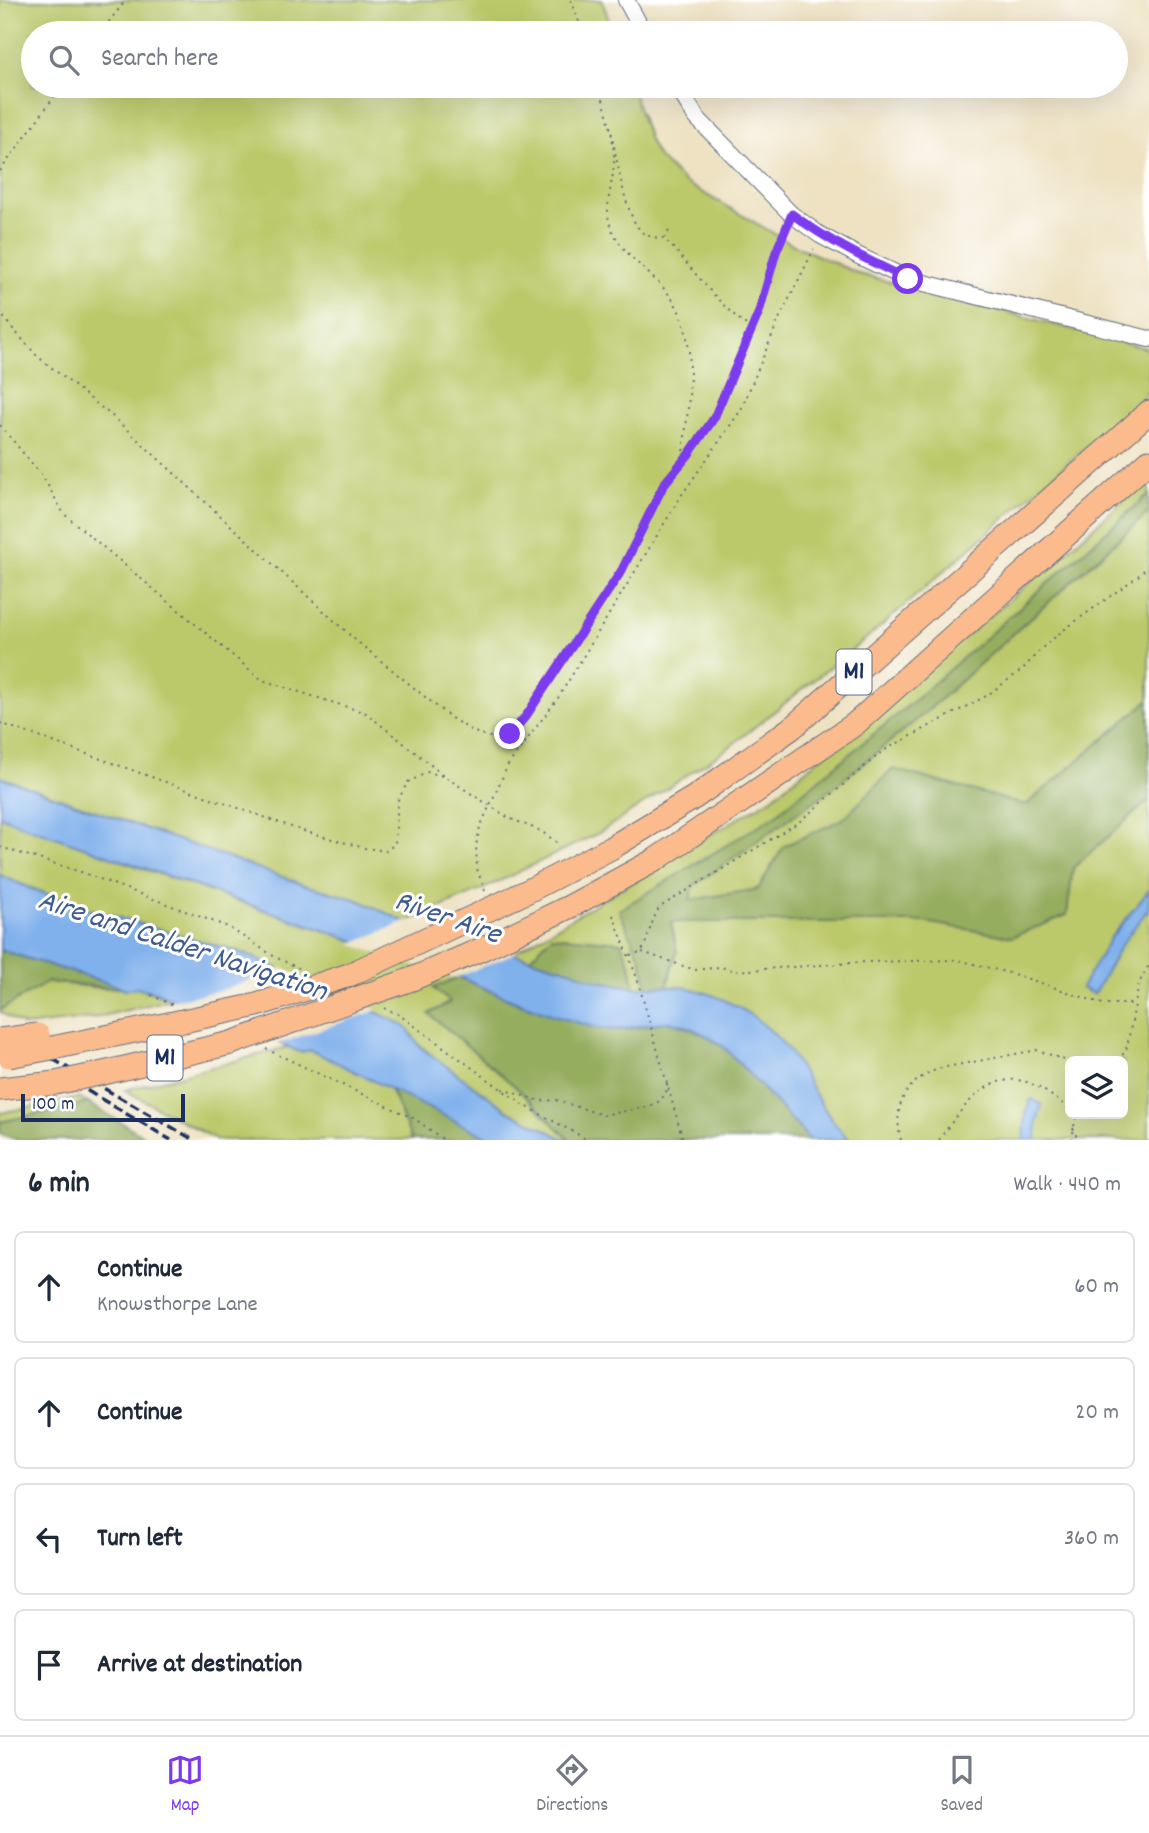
<!DOCTYPE html>
<html lang="en">
<head>
<meta charset="utf-8">
<style>
  body { margin:0; font-family:Dekko,sans-serif; background:#f2f2f3; color:#1f2937 }
  .controls { position:absolute; right:21px; bottom:21px; display:grid; overflow:hidden; border-radius:10px; box-shadow:0 7px 28px #0002 }
  .controls button { width:63px; height:63px; display:grid; place-items:center; padding:0; border:0; border-bottom:2px solid #e0e1e3; background:#fff; color:#1f2937; font:35px sans-serif }
  .scale { position:absolute; left:21px; bottom:18px; width:164px; box-sizing:border-box; padding-left:7px; border:4px solid #1b2f5e; border-top:0; font-size:19px; line-height:24px; white-space:nowrap; color:#1b2f5e; -webkit-text-stroke:5px #fff; paint-order:stroke }
  .stop { position:absolute; width:21px; height:21px; margin:-16px; border:5px solid #7c3aed; border-radius:50%; background:#fff }
  .stop.end { background:#7c3aed; border-color:#fff; box-shadow:0 2px 7px #0008 }
  .list { margin:0; padding:0; list-style:none }
  h2 { display:flex; justify-content:space-between; align-items:center; height:91px; margin:0; padding:0 28px; font-size:30px }
  h2 small { font-size:23px; font-weight:400; color:#747a83 }
  .list li { display:grid; grid-template-columns:46px 1fr auto; gap:21px; align-items:center; box-sizing:border-box; height:112px; margin:0 14px 14px; padding:0 14px; border:2px solid #e0e1e3; border-radius:10px }
  .list b { display:block; font-size:26px; white-space:nowrap }
  .list p { margin:0; font-size:23px; white-space:nowrap; color:#747a83 }
  .list em { font-size:23px; font-style:normal; color:#747a83 }
  .icon { flex:none; width:38px; height:38px; fill:none; stroke:currentColor; stroke-width:2; stroke-linecap:round; stroke-linejoin:round }
  .map { position:relative; flex:none; width:1149px; height:1140px; overflow:hidden }
  .search { position:absolute; background:#fff; box-shadow:0 7px 28px #0002; left:21px; right:21px; top:21px; height:77px; display:flex; align-items:center; gap:18px; box-sizing:border-box; padding:0 24px; border-radius:38px; color:#747a83; font-size:26px }
  .sheet { height:595px; background:#fff }
  nav { display:flex; justify-content:space-around; align-items:center; box-sizing:border-box; height:98px; border-top:2px solid #e0e1e3; background:#fff; font-size:19px; color:#747a83 }
  nav a { display:grid; justify-items:center; gap:4px }
  nav .on { color:#7c3aed }
  .map>svg:first-child { display:block }
  .green { fill:#bcc96a; stroke:#6c7c64; stroke-width:2; fill-rule:evenodd }
  .forest { fill:#95ad5e; stroke:#586e5e; stroke-width:2 }
  .water { fill:#81b1ec; stroke:#4e70a5; stroke-width:2 }
  .pier { fill:#eee2c3 }
  .lines { fill:none; stroke-linecap:round; stroke-linejoin:round }
  .minor-casing { stroke:#656e81; stroke-width:18 }
  .highway-casing { stroke:#656e81; stroke-width:25 }
  .path { stroke:#656e81; stroke-width:2; stroke-dasharray:2 5; stroke-linecap:butt }
  .minor { stroke:#fff; stroke-width:16 }
  .highway { stroke:#fbbb8d; stroke-width:23 }
  .rail { stroke:#1b2f5e; stroke-width:3.5; stroke-dasharray:10 5; stroke-linecap:butt }
  .highway-bridge-casing { stroke:#656e81; stroke-width:25; stroke-linecap:butt }
  .highway-bridge { stroke:#fbbb8d; stroke-width:23 }
  .route { stroke:#7c3aed; stroke-width:9 }
  .labels { text-anchor:middle; dominant-baseline:central; stroke-width:6; stroke-linejoin:round; paint-order:stroke }
  .shield { fill:#fff; stroke:#5f6d8e; stroke-width:2 }
  .shield-label { font-size:26px; font-weight:bold; fill:#1b2f5e }
  .water-label { font-size:30px; font-style:italic; fill:#3f5c90; stroke:#fff }
</style>
</head>
<body>
<div class="map">
<svg width="1149" height="1140" viewBox="0 0 1149 1140">
  <rect width="100%" height="100%" fill="#fff"/>
  <filter id="ink" filterUnits="userSpaceOnUse"><feTurbulence type="fractalNoise" baseFrequency=".0143" numOctaves="2"/><feDisplacementMap in="SourceGraphic" scale="14" xChannelSelector="R" yChannelSelector="G"/><feConvolveMatrix kernelMatrix="1 2 1 2 8 2 1 2 1" color-interpolation-filters="sRGB"/></filter>
  <filter id="wash" filterUnits="userSpaceOnUse"><feTurbulence type="fractalNoise" baseFrequency=".00686" numOctaves="4" result="noise"/><feDisplacementMap in="SourceGraphic" scale="28" xChannelSelector="R" yChannelSelector="G"/><feGaussianBlur stdDeviation="1.57" result="paint"/><feColorMatrix in="noise" values="0 0 0 0 0 0 0 0 0 0 0 0 0 0 0 0 0 1.4 0 .05"/><feComposite in="paint" operator="in"/></filter>
  <g filter="url(#wash)">
    <rect width="100%" height="100%" fill="#eee2c3"/>
    <!-- green -->
    <path class="green" d="M0 0H602L613 33H33V86H631L649 140 657 156 684 182 794 245 859 274 1149 349V392L873 633 728 748 599 833 483 889 406 922 358 900 305 885 0 777Z
      M1149 478V1140H848L829 1128 768 1041 512 954 772 798 1053 563ZM1070 1061H1123V1114H1070Z
      M0 816 144 869 459 977 434 988 451 1002 430 1013 516 1087 570 1140C541 1138 446 1069 422 1047 413 1040 409 1030 400 1023L245 954 82 907 8 879 0 875Z
      M48 982 102 988H138L172 999 94 1018 24 1026 0 1012V1010Z
      M288 1047 300 1052 311 1050 389 1087 412 1140H217L125 1090Z
      M78 1098 88 1103 0 1122V1113Z"/>
    <!-- forest -->
    <path class="forest" d="M1149 494V512L924 714 834 787 692 887 690 900 758 889 784 846 843 819 893 769 1026 805 1149 700V800L1073 868 1067 915 1012 937 925 922H671L677 951 667 986 648 987 640 957 619 910 773 817 909 705Z
      M552 936 621 942 630 963 634 987 592 980 573 971 529 959Z
      M0 950 127 989 48 982 0 1010Z
      M459 977 515 1002 596 1028 624 1030 670 1021 703 1034 725 1048 810 1140H570L516 1087 429 1014 450 1002 433 988Z
      M390 1087 493 1140H412Z
      M88 1103 151 1140H17L0 1133V1122Z"/>
    <!-- water -->
    <path class="water" d="M0 777 305 885 358 900 406 922 573 971C591 981 614 985 634 987 654 988 674 984 693 989 737 1000 776 1027 799 1066 814 1092 827 1118 850 1140H810L725 1048C714 1039 683 1021 668 1022 641 1023 623 1034 594 1027 547 1016 503 996 459 977L29 828 0 816Z
      M0 875 29 888 82 907 245 954 400 1023 408 1029 419 1046 507 1110 566 1140H493L311 1050 300 1052 156 992 138 988 127 989 0 950Z
      M1149 890V908L1121 945 1094 994 1081 988 1111 937Z
      M1031 1099 1042 1104 1037 1123 1036 1140H1024L1026 1113Z"/>
    <!-- pier -->
    <path class="pier" d="M411 920 517 952 453 979 350 944Z
      M282 968 378 1010 275 1045 169 1001 226 989Z"/>
  </g>
  <g filter="url(#ink)">
    <g class="lines">
      <defs>
        <path id="minor" d="M626 0 644 33
          M677 86 696 117 791 214 820 235 859 256 908 279 1149 339"/>
        <path id="highway" d="M528 891 611 848 695 797 793 727 1149 412
          M571 906 655 860 855 724 1149 461
          M57 1047 183 1021
          M99 1074 231 1043
          M0 1089 55 1083"/>
      </defs>
      <!-- minor casing -->
      <use href="#minor" class="minor-casing"/>
      <!-- highway casing -->
      <use href="#highway" class="highway-casing"/>
      <!-- path -->
      <path class="path" d="M571 0 583 33
        M100 33 126 0
        M599 86C606 110 615 138 614 164 613 184 603 208 611 227 622 256 652 272 670 296 702 339 687 412 682 462
        M610 126C616 151 624 218 643 233 649 237 657 238 664 238
        M0 171 62 86
        M669 231 664 238C693 268 718 306 752 329
        M0 311 6 321 37 356 112 416 353 638 451 718 474 732 493 738 510 734 526 716 622 570 664 484 689 454 714 418 759 312 776 252 786 228
        M0 425 43 477 64 514 262 680 366 713 447 778 509 818 541 831 559 844
        M0 723 303 831 365 848 387 851 395 843 398 800 408 782 428 772 443 776
        M0 847 81 872 228 927 275 957 305 971
        M485 891 477 869 476 845 480 827 508 765 558 698 681 496 741 410 779 319 814 249
        M613 915 637 978 683 1140
        M642 952 695 970 721 967 735 971 865 962 958 960 1017 975 1103 1004H1134
        M630 955 641 952C650 938 649 923 660 907L799 822 883 751 986 696 1023 669 1042 648 1065 629 1138 576 1149 565
        M151 995 173 1005
        M384 1008 398 1014 522 1104 588 1140
        M266 1049 415 1119 444 1140
        M1119 1061 1127 1047 1139 983 1149 965
        M502 1089 540 1101 556 1100 603 1115 647 1107 658 1102 666 1094 667 1084
        M1073 1128 1078 1140
        M901 1140C892 1104 906 1080 941 1068L1037 1050 1070 1062
        M939 1140C966 1102 997 1058 1046 1092 1056 1099 1065 1103 1070 1113
        M1072 1140 1076 1114"/>
      <!-- minor -->
      <use href="#minor" class="minor"/>
      <!-- highway -->
      <use href="#highway" class="highway"/>
      <!-- rail -->
      <path class="rail" d="M0 1029 194 1140
        M74 1083 171 1140"/>
      <defs>
        <path id="highway-bridge" d="M183 1021 257 1005 349 975 528 891
          M0 1040 38 1035
          M231 1043 412 979 482 949 571 906
          M9 1056 57 1047
          M55 1083 99 1074"/>
      </defs>
      <!-- highway-bridge casing -->
      <use href="#highway-bridge" class="highway-bridge-casing"/>
      <!-- highway-bridge -->
      <use href="#highway-bridge" class="highway-bridge"/>
    </g>
  </g>
  <g class="lines" filter="url(#ink)">
    <!-- route -->
    <path class="route" d="M510 734 526 716 622 570 664 484 689 454 714 418 759 312 776 252 792 214C828 241 867 260 908 279"/>
  </g>
  <g class="labels">
    <!-- shield labels -->
    <g class="shield">
      <rect x="836.5" y="649.5" width="35" height="45" rx="5"/>
      <rect x="147.5" y="1035.5" width="35" height="45" rx="5"/>
    </g>
    <g class="shield-label">
      <text x="854" y="672">M1</text>
      <text x="165" y="1058">M1</text>
    </g>
    <!-- water labels -->
    <g class="water-label">
      <text transform="translate(447 920) rotate(19)">River Aire</text>
      <text transform="translate(182 948) rotate(18)">Aire and Calder Navigation</text>
    </g>
  </g>
</svg>
<div class="controls">
<button><svg class="icon" aria-label="layers" viewBox="0 0 24 24"><path d="M12 4l9 5-9 5-9-5zM3 14l9 5 9-5"/></svg></button>
</div>
<div class="scale">100 m</div>
<div class="stop" style="left:908px;top:279px"></div>
<div class="stop end" style="left:510px;top:734px"></div>
<div class="search"><svg class="icon" aria-label="search" viewBox="0 0 24 24"><circle cx="10" cy="10" r="6"/><path d="M15 15l6 6"/></svg>Search here</div>
</div>
<section class="sheet">
<h2>6 min<small>Walk · 440 m</small></h2>
<ul class="list">
<li><svg class="icon" aria-label="ahead" viewBox="0 0 24 24"><path d="M12 20V5M6 11l6-6 6 6"/></svg><div><b>Continue</b><p>Knowsthorpe Lane</p></div><em>60 m</em></li>
<li><svg class="icon" aria-label="ahead" viewBox="0 0 24 24"><path d="M12 20V5M6 11l6-6 6 6"/></svg><div><b>Continue</b></div><em>20 m</em></li>
<li><svg class="icon" aria-label="left" viewBox="0 0 24 24"><path d="M17 20v-9H6M10 6l-5 5 5 5"/></svg><div><b>Turn left</b></div><em>360 m</em></li>
<li><svg class="icon" aria-label="arrive" viewBox="0 0 24 24"><path d="M6 21V4h12l-3 4 3 4H6"/></svg><div><b>Arrive at destination</b></div></li>
</ul>
</section>
<nav>
<a class="on"><svg class="icon" aria-label="map" viewBox="0 0 24 24"><path d="M3 6l6-2 6 2 6-2v14l-6 2-6-2-6 2zM9 4v14M15 6v14"/></svg>Map</a>
<a><svg class="icon" aria-label="directions" viewBox="0 0 24 24"><path d="M12 3l9 9-9 9-9-9zM9 14v-3h6M13 9l2 2-2 2"/></svg>Directions</a>
<a><svg class="icon" aria-label="saved" viewBox="0 0 24 24"><path d="M7 4h10v16l-5-4-5 4z"/></svg>Saved</a>
</nav>
</body>
</html>
